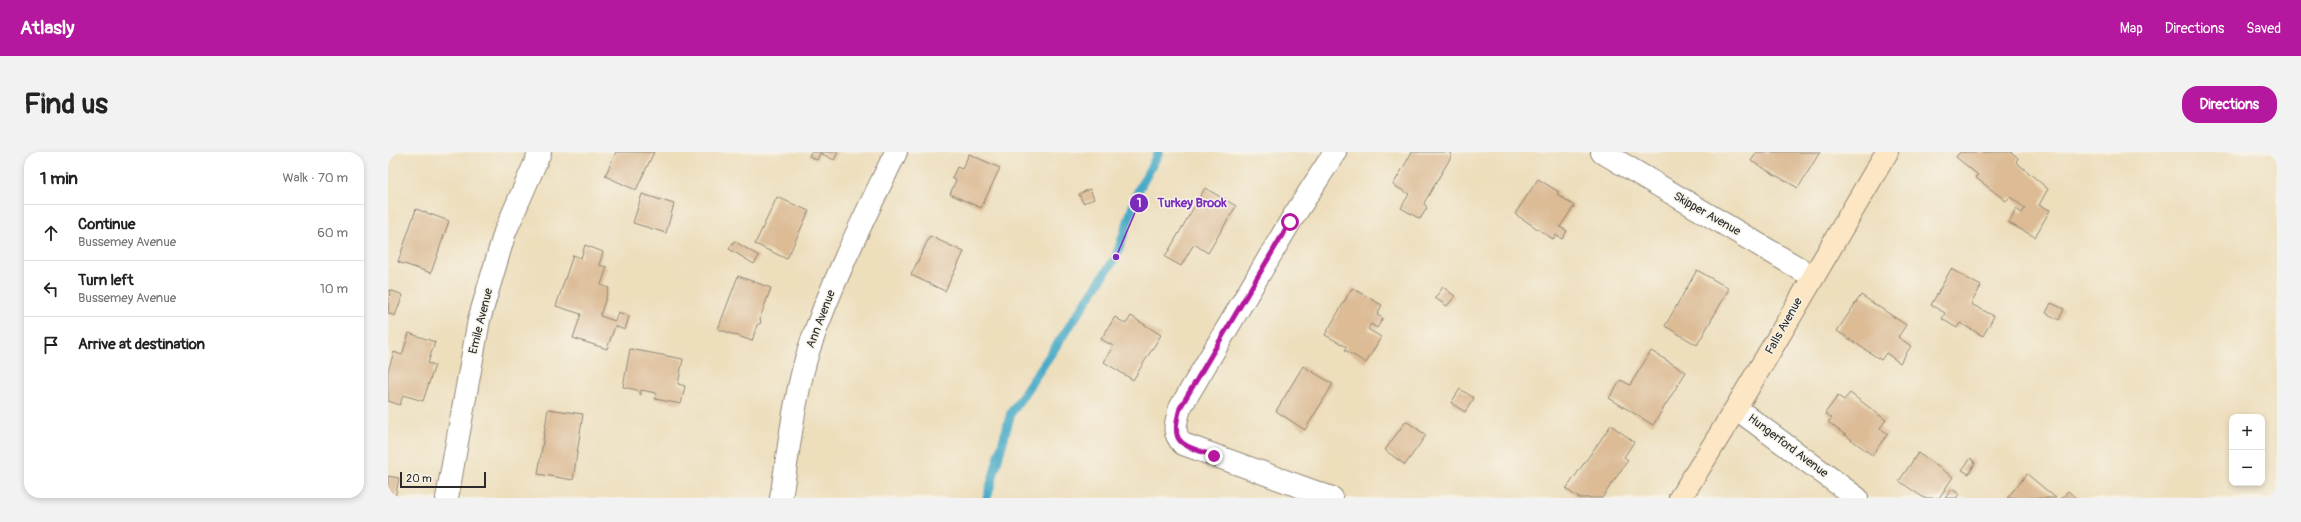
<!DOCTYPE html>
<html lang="en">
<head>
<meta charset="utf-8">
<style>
  body { margin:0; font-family:Pangolin,sans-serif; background:#f2f2f2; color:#222 }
  .controls { position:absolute; right:12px; bottom:12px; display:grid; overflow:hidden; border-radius:8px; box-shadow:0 2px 6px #0003 }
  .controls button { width:36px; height:36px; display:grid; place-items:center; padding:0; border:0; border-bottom:1px solid #e0e0e0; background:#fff; color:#222; font:20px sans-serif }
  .scale { position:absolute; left:12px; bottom:10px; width:86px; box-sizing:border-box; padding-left:4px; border:2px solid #2b2b2b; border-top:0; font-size:11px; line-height:14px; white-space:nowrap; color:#2b2b2b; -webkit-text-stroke:3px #f7f3e8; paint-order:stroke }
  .stop { position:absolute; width:12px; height:12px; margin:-9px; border:3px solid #b5179e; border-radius:50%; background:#fff }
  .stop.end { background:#b5179e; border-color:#fff; box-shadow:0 1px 4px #0008 }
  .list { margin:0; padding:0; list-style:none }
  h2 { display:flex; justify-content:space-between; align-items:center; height:52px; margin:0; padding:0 16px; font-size:17px }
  h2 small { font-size:13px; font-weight:400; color:#767676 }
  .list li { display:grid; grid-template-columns:26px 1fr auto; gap:12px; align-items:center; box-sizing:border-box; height:56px; padding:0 16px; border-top:1px solid #e0e0e0 }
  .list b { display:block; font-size:15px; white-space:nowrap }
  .list p { margin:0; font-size:13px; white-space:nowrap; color:#767676 }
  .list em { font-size:13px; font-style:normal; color:#767676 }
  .icon { flex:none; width:22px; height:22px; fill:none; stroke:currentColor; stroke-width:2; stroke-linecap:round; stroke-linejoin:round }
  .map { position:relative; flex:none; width:1889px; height:346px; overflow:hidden; border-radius:16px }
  header { display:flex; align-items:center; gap:24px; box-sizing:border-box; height:56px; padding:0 20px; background:#b5179e; color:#fff }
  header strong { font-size:19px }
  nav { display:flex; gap:22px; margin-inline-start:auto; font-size:14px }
  .intro { display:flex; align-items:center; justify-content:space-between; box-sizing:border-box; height:96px; padding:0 24px }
  h1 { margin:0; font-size:28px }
  .button { padding:10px 18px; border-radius:16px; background:#b5179e; color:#fff; font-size:14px; font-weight:700 }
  main { display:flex; gap:24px; padding:0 24px }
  aside { flex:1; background:#fff; border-radius:16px; box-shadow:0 2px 6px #0003 }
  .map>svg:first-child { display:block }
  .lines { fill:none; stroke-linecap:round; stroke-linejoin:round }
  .stream { stroke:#47aac7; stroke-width:9 }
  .building { fill:#dcbb95 }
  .street-casing { stroke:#8c8474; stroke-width:24 }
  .secondary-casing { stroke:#8c8474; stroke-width:24 }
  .street { stroke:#fff; stroke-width:22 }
  .secondary { stroke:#fce6c4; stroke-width:22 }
  .route { stroke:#b5179e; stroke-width:5 }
  .labels { text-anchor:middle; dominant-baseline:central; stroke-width:3; stroke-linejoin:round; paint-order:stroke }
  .street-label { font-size:12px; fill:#2b2b2b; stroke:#f7f3e8 }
  .leader { fill:none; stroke:#7b2cbf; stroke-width:1.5 }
  .callout-dot { fill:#7b2cbf; stroke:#f7f3e8; stroke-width:1.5 }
  .mark-label { font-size:12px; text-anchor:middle; font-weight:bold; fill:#fff }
  .callout-label { font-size:13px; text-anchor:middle; font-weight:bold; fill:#7b2cbf; stroke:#f7f3e8; stroke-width:3; stroke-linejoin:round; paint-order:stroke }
</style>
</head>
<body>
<header>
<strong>Atlasly</strong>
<nav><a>Map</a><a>Directions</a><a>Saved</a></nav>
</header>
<div class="intro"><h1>Find us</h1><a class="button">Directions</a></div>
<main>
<aside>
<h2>1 min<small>Walk · 70 m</small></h2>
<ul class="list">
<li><svg class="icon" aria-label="ahead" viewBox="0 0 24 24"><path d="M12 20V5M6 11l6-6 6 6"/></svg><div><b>Continue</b><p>Bussemey Avenue</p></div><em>60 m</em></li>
<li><svg class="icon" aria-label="left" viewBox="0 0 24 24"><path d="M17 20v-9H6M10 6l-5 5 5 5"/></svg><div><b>Turn left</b><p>Bussemey Avenue</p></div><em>10 m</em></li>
<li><svg class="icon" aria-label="arrive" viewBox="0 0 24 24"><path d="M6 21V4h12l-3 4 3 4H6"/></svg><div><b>Arrive at destination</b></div></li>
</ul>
</aside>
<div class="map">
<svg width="1889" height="346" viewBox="0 0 1889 346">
  <rect width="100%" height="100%" fill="#f7f3e8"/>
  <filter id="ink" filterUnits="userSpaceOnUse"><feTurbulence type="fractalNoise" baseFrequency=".025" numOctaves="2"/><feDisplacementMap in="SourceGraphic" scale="8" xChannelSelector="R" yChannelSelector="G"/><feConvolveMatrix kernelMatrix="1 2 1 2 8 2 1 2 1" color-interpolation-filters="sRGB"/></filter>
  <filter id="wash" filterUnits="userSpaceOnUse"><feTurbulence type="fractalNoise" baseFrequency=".012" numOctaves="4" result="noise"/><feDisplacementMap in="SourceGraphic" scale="16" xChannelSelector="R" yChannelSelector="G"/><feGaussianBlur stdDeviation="0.9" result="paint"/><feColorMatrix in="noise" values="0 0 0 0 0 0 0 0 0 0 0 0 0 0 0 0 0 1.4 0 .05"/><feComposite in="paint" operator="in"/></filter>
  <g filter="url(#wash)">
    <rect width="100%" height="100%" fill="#eddebc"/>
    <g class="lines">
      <!-- stream -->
      <path class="stream" d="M599 346 623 261 728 105 750 39 771 0"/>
    </g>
    <g id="blocks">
      <!-- building -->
      <path class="building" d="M228 0H266L248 38 217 24Z
        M423 0H450L446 8 432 1 429 8 421 4Z
        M1024 0H1062L1063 5 1036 51 1039 56 1032 67 1013 56 1021 42 1005 33Z
        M1369 0H1432L1410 36 1363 9Z
        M1572 0H1623L1630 6 1628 10 1660 37 1651 53 1662 58 1647 85 1621 71 1628 57 1634 61 1637 56 1622 45 1618 49 1587 25 1590 23 1568 5Z
        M581 2 612 16 593 56 562 42 568 28 564 26 569 15 574 17Z
        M1150 27 1171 40 1169 42 1186 54 1172 75 1179 79 1174 87 1168 83 1165 87 1127 62Z
        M817 36 848 54 820 101 806 92 793 114 777 105Z
        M702 37 706 47 695 51 691 42Z
        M254 42 286 52 278 81 245 71Z
        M389 45 421 59 399 107 367 92Z
        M28 57 61 69 43 121 10 110Z
        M542 84 576 100 557 139 523 123Z
        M346 89 371 104 366 112 341 97Z
        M197 93 215 100 211 113 219 115 213 133 221 136 212 164 227 169 230 160 241 164 237 178 227 174 219 197 185 186 193 162 168 154 185 103 193 106Z
        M1563 117 1593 134 1583 152 1606 164 1595 184 1572 171 1569 176 1554 167 1557 161 1543 153Z
        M1309 118 1340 136V139L1309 193 1277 174Z
        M350 124 383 136 372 166 373 171 369 173 364 189 330 177Z
        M1055 135 1067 144 1059 154 1047 146Z
        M964 136 994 153 989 163 995 166 989 176 983 172 980 177 993 185 978 211 957 198 959 195 937 183Z
        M2 138 15 143 7 164 0 161Z
        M1473 143 1518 173 1510 185 1523 194 1512 211 1498 201 1493 208 1449 179Z
        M1663 151 1676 157 1671 168 1658 161Z
        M743 164 773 183 745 228 716 210 725 194 713 187 727 165 738 172Z
        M21 181 47 190 40 211 47 213 35 249 15 243 12 253 0 249V219L6 200 14 203Z
        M242 197 295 207 290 232 297 234 293 252 267 247 268 241 253 238V243L249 238 235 235Z
        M1263 199 1298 220 1265 273 1221 246 1233 228 1242 233Z
        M915 214 945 232 917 278 888 259Z
        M1072 237 1086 246 1077 260 1063 251Z
        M1462 241 1498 268 1492 276 1500 282 1484 303 1440 270 1444 266 1437 261 1450 244 1456 248Z
        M160 257 195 262 185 328 150 322Z
        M1018 269 1038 283 1017 313 997 298Z
        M1223 273 1246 290 1236 305 1240 308 1214 346H1191L1178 337Z
        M1530 301 1565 325 1551 346H1536L1511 329Z
        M1583 306 1587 311 1581 322 1574 318Z
        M1639 322 1668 346H1619Z
        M0 324 11 326 7 346H0Z
        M1564 337 1571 342 1569 346H1557Z
        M1680 339 1688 346H1674Z"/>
    </g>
  </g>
  <g filter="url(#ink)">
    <use href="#blocks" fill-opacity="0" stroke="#8c8474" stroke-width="1"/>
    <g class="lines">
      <defs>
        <path id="street" d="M1214 0 1424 124
          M1349 257 1469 346
          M59 346 91 168 117 80 152 0
          M393 346C401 297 406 245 421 197 444 129 477 64 508 0
          M944 346 795 292C783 279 788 272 792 256L902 70 947 0"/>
        <path id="secondary" d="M1292 346C1365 233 1430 115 1499 0"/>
      </defs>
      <!-- street casing -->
      <use href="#street" class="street-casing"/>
      <!-- secondary casing -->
      <use href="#secondary" class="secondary-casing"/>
      <!-- street -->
      <use href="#street" class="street"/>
      <!-- secondary -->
      <use href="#secondary" class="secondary"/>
    </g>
  </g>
  <g class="lines" filter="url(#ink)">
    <!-- route -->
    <path class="route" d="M826 304C794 292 781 294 792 256L902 70"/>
  </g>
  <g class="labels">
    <!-- street labels -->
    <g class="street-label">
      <text transform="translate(1319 62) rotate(30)">Skipper Avenue</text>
      <text transform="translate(433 167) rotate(-69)">Ann Avenue</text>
      <text transform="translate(93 169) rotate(-76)">Emile Avenue</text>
      <text transform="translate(1396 174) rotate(-61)">Falls Avenue</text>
      <text transform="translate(1400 294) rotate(37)">Hungerford Avenue</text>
    </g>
  </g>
  <!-- callouts -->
  <path class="leader" d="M728 105L751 51"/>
  <g class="callout-dot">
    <circle cx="728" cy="105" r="4"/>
    <circle cx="751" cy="51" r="10"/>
  </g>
  <g class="mark-label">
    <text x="751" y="55">1</text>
  </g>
  <g class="callout-label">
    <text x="804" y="55">Turkey Brook</text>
  </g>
</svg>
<div class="controls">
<button>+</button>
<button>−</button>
</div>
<div class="scale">20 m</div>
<div class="stop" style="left:902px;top:70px"></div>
<div class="stop end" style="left:826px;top:304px"></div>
</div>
</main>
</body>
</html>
